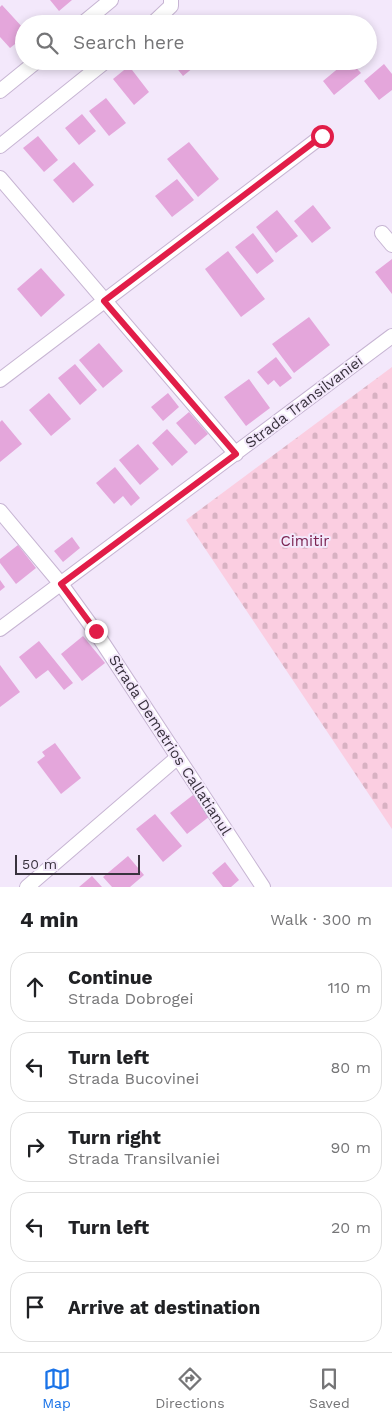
<!DOCTYPE html>
<html lang="en">
<head>
<meta charset="utf-8">
<style>
  body { margin:0; font-family:"Work Sans",sans-serif; background:#f2f2f2; color:#202124 }
  .scale { position:absolute; left:15px; bottom:12px; width:125px; box-sizing:border-box; padding-left:5px; border:2px solid #39323e; border-top:0; font-size:14px; line-height:18px; white-space:nowrap; color:#39323e; -webkit-text-stroke:4px #f3e8fb; paint-order:stroke }
  .stop { position:absolute; width:15px; height:15px; margin:-11px; border:4px solid #e11d48; border-radius:50%; background:#fff }
  .stop.end { background:#e11d48; border-color:#fff; box-shadow:0 1px 5px #0008 }
  .list { margin:0; padding:0; list-style:none }
  h2 { display:flex; justify-content:space-between; align-items:center; height:65px; margin:0; padding:0 20px; font-size:21px }
  h2 small { font-size:16px; font-weight:400; color:#757577 }
  .list li { display:grid; grid-template-columns:32px 1fr auto; gap:15px; align-items:center; box-sizing:border-box; height:70px; margin:0 10px 10px; padding:0 10px; border:1px solid #e0e0e0; border-radius:20px }
  .list b { display:block; font-size:19px; white-space:nowrap }
  .list p { margin:0; font-size:16px; white-space:nowrap; color:#757577 }
  .list em { font-size:16px; font-style:normal; color:#757577 }
  .icon { flex:none; width:28px; height:28px; fill:none; stroke:currentColor; stroke-width:2; stroke-linecap:round; stroke-linejoin:round }
  .map { position:relative; flex:none; width:392px; height:887px; overflow:hidden }
  .search { position:absolute; background:#fff; box-shadow:0 2px 8px #0003; left:15px; right:15px; top:15px; height:55px; display:flex; align-items:center; gap:12px; box-sizing:border-box; padding:0 18px; border-radius:28px; color:#757577; font-size:19px }
  .sheet { height:465px; background:#fff }
  nav { display:flex; justify-content:space-around; align-items:center; box-sizing:border-box; height:70px; border-top:1px solid #e0e0e0; background:#fff; font-size:14px; color:#757577 }
  nav a { display:grid; justify-items:center; gap:2px }
  nav .on { color:#1a73e8 }
  .map>svg:first-child { display:block }
  .cemetery { fill:url(#cemetery-stones) }
  .building { fill:#e4a6db }
  .lines { fill:none; stroke-linecap:round; stroke-linejoin:round }
  .street-casing { stroke:#c7b5d3; stroke-width:16 }
  .street { stroke:#fff; stroke-width:14 }
  .route { stroke:#e11d48; stroke-width:6 }
  .labels { text-anchor:middle; dominant-baseline:central; stroke-width:4; stroke-linejoin:round; paint-order:stroke }
  .street-label { font-size:15px; fill:#39323e; stroke:#f3e8fb }
  .park-label { font-size:15px; fill:#7c2553; stroke:#f3e8fb }
</style>
</head>
<body>
<div class="map">
<svg width="392" height="887" viewBox="0 0 392 887">
  <defs>
    <pattern id="cemetery-stones" width="16" height="16" patternUnits="userSpaceOnUse" patternTransform="scale(1.25)"><rect width="16" height="16" fill="#fbcee1"/><path d="M2 7V4a2 2 0 0 1 4 0v3zM10 15v-3a2 2 0 0 1 4 0v3z" fill="#d8b1c2"/></pattern>
  </defs>
  <rect width="100%" height="100%" fill="#f3e8fb"/>
  <!-- cemetery -->
  <path class="cemetery" d="M392 367V829L186 520Z"/>
  <!-- building -->
  <path class="building" d="M50 0H72L59 11Z
    M2 5 24 29V37L10 48 0 37V7Z
    M171 61H198L199 63 183 76Z
    M347 61H350L361 73 334 95 323 81Z
    M384 64 392 74V90L379 100 364 81Z
    M129 66 149 92 134 105 113 79Z
    M106 98 126 123 109 136 89 111Z
    M82 114 96 131 79 145 65 128Z
    M38 136 58 160 44 172 23 148Z
    M189 142 219 179 198 197 167 159Z
    M74 162 94 185 73 203 53 180Z
    M177 179 194 200 172 217 155 196Z
    M313 205 331 228 312 243 294 221Z
    M277 210 298 236 276 253 256 227Z
    M253 233 274 261 257 274 235 247Z
    M228 251 265 299 241 317 205 269Z
    M392 259V294L375 272Z
    M41 268 65 295 41 317 17 289Z
    M309 317 330 345 294 373 272 344Z
    M99 343 123 371 103 388 79 360Z
    M276 357 292 378 280 387 274 380 268 385 257 372Z
    M75 364 97 390 80 405 58 378Z
    M249 379 270 408 246 426 224 397Z
    M49 393 71 419 51 436 29 410Z
    M168 393 179 407 163 421 151 407Z
    M189 412 208 434 195 445 176 423Z
    M2 420 22 444 0 462V422Z
    M167 429 188 452 172 466 152 443Z
    M138 444 159 469 140 485 119 460Z
    M115 467 140 498 131 506 123 496 114 504 96 483Z
    M72 537 80 548 63 562 54 551Z
    M18 545 36 568 16 584 0 563V559Z
    M0 580 5 587 0 591Z
    M83 636 105 663 82 681 61 654Z
    M39 641 73 683 64 690 48 670 36 679 19 657Z
    M0 665 20 692 0 707Z
    M55 743 81 778 61 794 37 762 45 756 42 752Z
    M193 795 210 816 187 834 170 813Z
    M155 814 182 846 163 862 136 829Z
    M128 856 144 875 130 887H112L103 877Z
    M225 862 239 880 231 887H223L212 873Z
    M92 876 102 887H79Z"/>
  <g class="lines">
    <defs>
      <path id="street" d="M82 24 111 0
        M152 24 171 6V0
        M0 91 37 61
        M0 146 106 61
        M0 178 236 454
        M382 233 392 245
        M0 380 322 136
        M0 511 61 584 95 631 263 887
        M0 629 392 336
        M27 887 178 757"/>
    </defs>
    <!-- street casing -->
    <use href="#street" class="street-casing"/>
    <!-- street -->
    <use href="#street" class="street"/>
  </g>
  <g class="lines">
    <!-- route -->
    <path class="route" d="M96 631 61 584 236 454 104 301 322 136"/>
  </g>
  <g class="labels">
    <!-- street labels -->
    <g class="street-label">
      <text transform="translate(304 402) rotate(-37)">Strada Transilvaniei</text>
      <text transform="translate(170 745) rotate(57)">Strada Demetrios Callatianul</text>
    </g>
    <!-- park labels -->
    <g class="park-label">
      <text x="305" y="541">Cimitir</text>
    </g>
  </g>
</svg>
<div class="scale">50 m</div>
<div class="stop" style="left:322px;top:136px"></div>
<div class="stop end" style="left:96px;top:631px"></div>
<div class="search"><svg class="icon" aria-label="search" viewBox="0 0 24 24"><circle cx="10" cy="10" r="6"/><path d="M15 15l6 6"/></svg>Search here</div>
</div>
<section class="sheet">
<h2>4 min<small>Walk · 300 m</small></h2>
<ul class="list">
<li><svg class="icon" aria-label="ahead" viewBox="0 0 24 24"><path d="M12 20V5M6 11l6-6 6 6"/></svg><div><b>Continue</b><p>Strada Dobrogei</p></div><em>110 m</em></li>
<li><svg class="icon" aria-label="left" viewBox="0 0 24 24"><path d="M17 20v-9H6M10 6l-5 5 5 5"/></svg><div><b>Turn left</b><p>Strada Bucovinei</p></div><em>80 m</em></li>
<li><svg class="icon" aria-label="right" viewBox="0 0 24 24"><path d="M7 20v-9h11M14 6l5 5-5 5"/></svg><div><b>Turn right</b><p>Strada Transilvaniei</p></div><em>90 m</em></li>
<li><svg class="icon" aria-label="left" viewBox="0 0 24 24"><path d="M17 20v-9H6M10 6l-5 5 5 5"/></svg><div><b>Turn left</b></div><em>20 m</em></li>
<li><svg class="icon" aria-label="arrive" viewBox="0 0 24 24"><path d="M6 21V4h12l-3 4 3 4H6"/></svg><div><b>Arrive at destination</b></div></li>
</ul>
</section>
<nav>
<a class="on"><svg class="icon" aria-label="map" viewBox="0 0 24 24"><path d="M3 6l6-2 6 2 6-2v14l-6 2-6-2-6 2zM9 4v14M15 6v14"/></svg>Map</a>
<a><svg class="icon" aria-label="directions" viewBox="0 0 24 24"><path d="M12 3l9 9-9 9-9-9zM9 14v-3h6M13 9l2 2-2 2"/></svg>Directions</a>
<a><svg class="icon" aria-label="saved" viewBox="0 0 24 24"><path d="M7 4h10v16l-5-4-5 4z"/></svg>Saved</a>
</nav>
</body>
</html>
